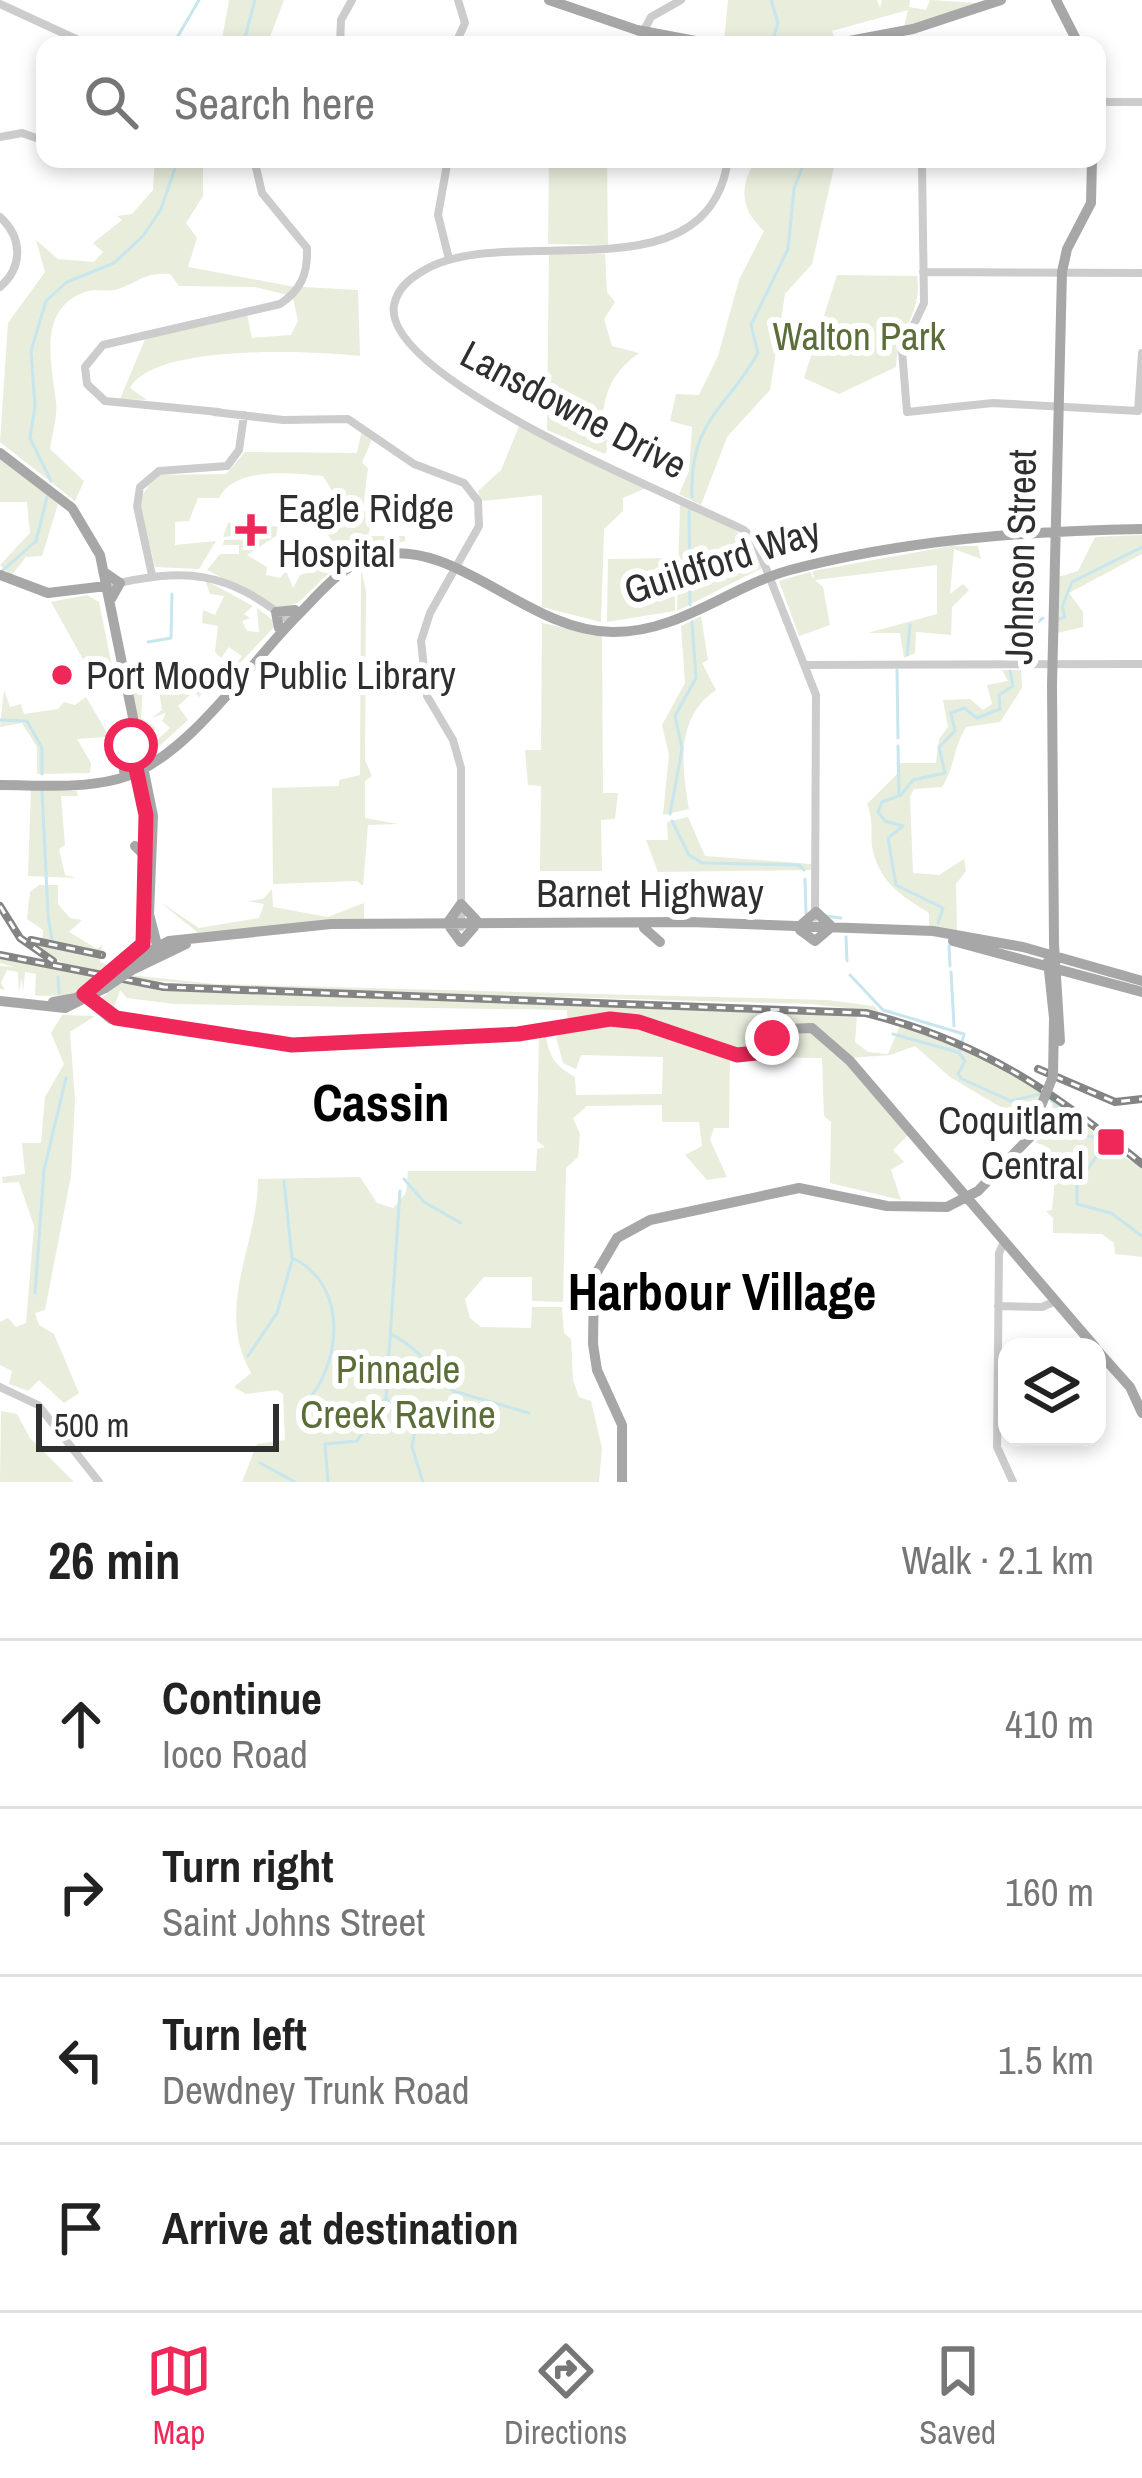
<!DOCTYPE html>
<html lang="en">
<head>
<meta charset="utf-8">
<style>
  body { margin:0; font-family:"Archivo Narrow",sans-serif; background:#f2f2f2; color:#222 }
  .controls { position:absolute; right:36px; bottom:36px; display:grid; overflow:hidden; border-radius:24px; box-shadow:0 6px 18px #0003 }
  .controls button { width:108px; height:108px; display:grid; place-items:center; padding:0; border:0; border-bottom:3px solid #e0e0e0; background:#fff; color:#222; font:60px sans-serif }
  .scale { position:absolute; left:36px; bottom:30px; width:243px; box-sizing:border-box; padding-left:12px; border:6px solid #2f2f2f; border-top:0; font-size:33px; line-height:42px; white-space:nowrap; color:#2f2f2f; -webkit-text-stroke:9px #fff; paint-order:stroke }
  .stop { position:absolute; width:36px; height:36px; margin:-27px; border:9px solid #ef2859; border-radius:50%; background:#fff }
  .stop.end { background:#ef2859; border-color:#fff; box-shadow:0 3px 12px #0008 }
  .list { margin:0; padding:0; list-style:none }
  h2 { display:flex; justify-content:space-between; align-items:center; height:156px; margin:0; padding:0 48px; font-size:51px }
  h2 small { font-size:39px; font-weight:400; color:#767676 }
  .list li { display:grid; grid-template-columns:78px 1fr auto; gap:36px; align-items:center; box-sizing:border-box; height:168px; padding:0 48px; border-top:3px solid #e0e0e0 }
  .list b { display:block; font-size:45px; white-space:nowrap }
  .list p { margin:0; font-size:39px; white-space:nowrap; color:#767676 }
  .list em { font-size:39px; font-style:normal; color:#767676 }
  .icon { flex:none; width:66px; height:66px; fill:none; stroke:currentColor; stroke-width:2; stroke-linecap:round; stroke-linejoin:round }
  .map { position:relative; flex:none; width:1142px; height:1482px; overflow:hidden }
  .search { position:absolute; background:#fff; box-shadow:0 6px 18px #0003; left:36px; right:36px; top:36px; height:132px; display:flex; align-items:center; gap:30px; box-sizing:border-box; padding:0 42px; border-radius:24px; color:#767676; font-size:45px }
  .sheet { height:828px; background:#fff }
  nav { display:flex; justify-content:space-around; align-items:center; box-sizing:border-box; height:168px; border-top:3px solid #e0e0e0; background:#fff; font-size:33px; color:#767676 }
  nav a { display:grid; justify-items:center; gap:6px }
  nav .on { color:#ef2859 }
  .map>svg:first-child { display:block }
  .green { fill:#e8eddc }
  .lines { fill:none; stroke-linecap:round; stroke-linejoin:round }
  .stream { stroke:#c7e6ee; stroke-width:3 }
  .minor { stroke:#ccc; stroke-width:8 }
  .major { stroke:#a7a7a7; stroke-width:10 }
  .rail-casing { stroke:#848484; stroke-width:8 }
  .rail { stroke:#fff; stroke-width:3; stroke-dasharray:9; stroke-linecap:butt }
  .major-bridge { stroke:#a7a7a7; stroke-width:10 }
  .route { stroke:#ef2859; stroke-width:15 }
  .poi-dot { fill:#ef2859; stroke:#fff; stroke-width:4.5 }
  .labels { text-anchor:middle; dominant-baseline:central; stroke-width:12; stroke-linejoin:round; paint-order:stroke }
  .park-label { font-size:39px; fill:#5b6e3a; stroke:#fff }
  .street-label { font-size:39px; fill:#2f2f2f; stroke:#fff }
  .poi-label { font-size:39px; fill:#2f2f2f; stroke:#fff; text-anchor:start }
  .district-label { font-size:51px; font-weight:bold; fill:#000; stroke:#fff }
</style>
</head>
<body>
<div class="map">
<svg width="1142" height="1482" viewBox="0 0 1142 1482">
  <rect width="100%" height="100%" fill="#fff"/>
  <!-- green -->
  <path class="green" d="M229 0H284L267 45H221Z
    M728 0H877L880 8 882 0H910L909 7 926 10 930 0 977 3 904 27 908 10 832 31 835 39 724 41Z
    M155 159H203V196L186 223 197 238 188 267 295 287 288 295 255 287 179 286 170 274C144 272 139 282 118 289 105 293 97 287 82 293 37 312 52 365 56 402 58 415 52 435 50 449L84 481 75 501 0 442 8 323 45 272 36 240 58 259 94 262 103 252 93 243 122 220 117 216 132 214 153 190Z
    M549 159H607L608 245 548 244Z
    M756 159 835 163 812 264 785 294 770 390 727 437 701 505 679 494 689 471 692 427 670 421 676 394 699 395 718 356 739 280 764 231C740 209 739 187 756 159Z
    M549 251 605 254 607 292 615 302 604 319 612 346 639 353C609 375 602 396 602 435L610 443 605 454 547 430Z
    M837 275 917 276C923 312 897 332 896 367L839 394 804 378Z
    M303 287 358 290 360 356C312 351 155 343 130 388L147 400 120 399 146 337 247 314 252 338 291 335 298 321 293 298Z
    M520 424 648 487 623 498V511L604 529 601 622 542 607V495L481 501 478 491 501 470Z
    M362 429 372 439 362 463 368 468 363 510 373 515 368 536H405V541L345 556 327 534 334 494 323 476C292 473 235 466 219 498H198L189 521 175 522V545L216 541 199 569 155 567 139 501 155 475 226 474 245 452 357 453Z
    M0 457 58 504 42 556 26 557 11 576 0 565 30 533 27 502H0Z
    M680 504C714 520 753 529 762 568L677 611Z
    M238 522 239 528 278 526 276 536 247 555 267 567 266 575 280 578 286 571 293 588 300 575 313 571 287 560 313 563 330 551 337 565 299 602 281 609 207 570 220 554H239V545H223L224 540 267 539 266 533 223 537 228 523Z
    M1142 535V554L1069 593 1083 612V627L1057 633 1058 577 1078 571 1095 537Z
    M951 546H978L981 559 954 549 950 594 963 584 969 590 952 607 951 635 916 632 915 653 904 658 900 633H868L937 614V565L815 580 823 587 830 625 799 636 779 581 810 572 814 579 813 571Z
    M675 558V611L607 622 608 559Z
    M361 568 366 591 365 760 372 776 365 781V818L398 824 368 825 363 886 357 881 273 884 272 788 339 786V780L360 775Z
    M205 580 253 606 244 614 250 618 242 621 247 631 259 632 257 608 274 621V627L225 679 242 656 229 647 221 658 215 652 218 626 202 623 203 610 215 615 224 596 210 594Z
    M87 595 99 602 114 676 93 677 51 602Z
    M701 616 708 660 702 663 716 690C676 717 681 764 689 809L663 815 669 755 662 725 685 683 681 626Z
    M542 623 602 636 603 793H618L615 819 601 820 602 871H540L541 786 528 785 525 750H541Z
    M214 666 222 673 199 697 194 691 178 706 188 720 156 749 147 747 130 691 143 687 141 718 156 728 149 736 155 742 170 728 162 721 166 713 152 718 162 710 159 691 192 690Z
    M1002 670H1021L1022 688 1000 722 966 727C953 748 955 767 942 787L914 789 910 797 913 873 939 875 964 859 966 871 956 884 957 931 929 926V913C902 896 881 884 873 851 869 836 875 822 867 804L900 771 896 763H936L939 739 948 727 943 700 970 699 983 710 992 704 987 685 1008 681Z
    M4 690 10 707 21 704 24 714 58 709 64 702 75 705 86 697 112 741 123 740V733L126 739 123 742 110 744 106 737 77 739 91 763 90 773 37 774V747L22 723 0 727Z
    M31 789 77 791 78 796H61L65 845 59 849 65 875 77 878 28 876Z
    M688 817 705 856 812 864 811 870 658 872 646 840H668L667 822Z
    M58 885V904L70 918 82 920 69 932 97 949 102 945 100 962 108 965 102 975 68 966 28 943 42 945 43 930 27 919 30 892 39 885Z
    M272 889 273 907 328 917 364 903V919L198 933 160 902 199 928 259 918 264 904 248 901 263 899Z
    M0 956 98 978 71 995 39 996 35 995 36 974 25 972 23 992 22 978 19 992 18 972 7 970 1 983 5 990 0 989V966L15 967 0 963Z
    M129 975 215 984 827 1000 874 1006 879 1012 812 1004 245 988 124 978Z
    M119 983 242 993 838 1012 857 1016 855 1042 868 1052 888 1054 900 1025 962 1044 1044 1091 1029 1124 950 1077 915 1046 890 1055 849 1058 908 1135 893 1150 904 1162 891 1170 901 1200 830 1183 831 1122 824 1116 822 1058 730 1057 729 1128H714L710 1140 727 1177 707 1180 685 1155 702 1146 699 1122H662V1105L587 1106 573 1118 580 1134 578 1157 566 1168 563 1302 532 1301V1277H484L465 1299 470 1318 481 1327 531 1328 532 1307H562L564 1333 571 1339 573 1380 579 1397 591 1401 602 1448 599 1482H242L257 1444 285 1440 283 1394 277 1390 246 1394 234 1387 251 1373C214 1307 258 1246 258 1179L360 1177 377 1203 393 1208 406 1193 408 1171H536L537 1149 545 1147 537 1141 539 1036H546C549 1058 556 1066 575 1077L576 1095 662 1094 663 1057 581 1055 576 1069 563 1063 556 1037 568 1029 567 1010 174 1004 127 998 120 990 112 1013 102 998Z
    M62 1015 95 1016 70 1032 75 1101 71 1176 45 1310 35 1313 39 1325 54 1334 79 1393 64 1403 39 1380 28 1391 9 1384 12 1371 0 1365V1322L8 1318 16 1327 26 1323 34 1226 19 1182 3 1183 2 1177 25 1174 22 1143H41L45 1097 64 1064 51 1033Z
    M1055 1099 1120 1155 1142 1166V1257L1115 1254 1114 1243 1102 1234 1053 1233V1218L1046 1211 1052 1210 1055 1179 1044 1145 1036 1143Z
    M1 1411 17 1414 30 1438 74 1482H0Z"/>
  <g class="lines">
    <!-- stream -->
    <path class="stream" d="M179 45 178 36 199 0
      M243 45 255 0
      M771 45 778 23 771 0
      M51 481 30 438 35 406 31 351 46 301 67 282 114 263 143 236 161 209 178 159
      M692 497C689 421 725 411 758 353L751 325 788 249 794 189 805 159
      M689 511 690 605
      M2 571 36 541 47 497
      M1059 619 1065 617 1062 607 1072 582 1142 547
      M148 642 171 638 172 594
      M907 655 910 625
      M1010 656 1019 637 1043 618
      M897 670 898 738
      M0 720 27 721 42 748V774
      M898 746 899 794
      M42 790 48 913
      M670 814 682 749 675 716 696 678 692 622
      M672 821 689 855 702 863 799 865 804 870
      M805 879 806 913
      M48 916 52 940
      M826 916 841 918
      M938 923 943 908 896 885 888 838 903 826 885 821 878 812 882 802 901 795 913 780 945 773 939 747 955 731 951 713 964 708 977 718 1000 709 999 695 1013 686 1010 671
      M846 937 847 961
      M949 946 950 966
      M951 972 954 1026
      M850 975 883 1010 964 1034 959 1053 965 1061 958 1074 962 1079 1011 1101 1040 1094
      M58 977 59 993
      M893 1034 957 1052
      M1049 1098 1063 1112 1068 1132 1093 1137 1102 1148 1077 1185V1204L1111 1213 1142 1236
      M404 1179 424 1202 461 1223
      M284 1181 292 1258C352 1285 342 1374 297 1411
      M35 1293 44 1170 66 1078
      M392 1335C406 1340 446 1377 453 1391L529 1413
      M248 1356 277 1313 292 1261
      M386 1398 394 1415 415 1429 412 1447 423 1482
      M260 1463 295 1482
      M328 1482 325 1444 357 1441 386 1398 400 1191"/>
    <!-- minor -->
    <path class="minor" d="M0 4 89 45
      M340 45 341 20 352 0
      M455 45 465 23 458 0
      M636 45 651 17 681 0
      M1097 102H1142
      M0 137 22 133 45 141
      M448 159 438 215 449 259
      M728 159C709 298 519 224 430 267 413 276 398 286 394 305 381 379 682 499 744 530L756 543 816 695 815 917
      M940 159 922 164 924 303 902 350 907 412 993 403 1138 411 1142 353
      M0 217C23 238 23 267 0 287
      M923 272 1142 273
      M214 412 283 420 348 419 414 464 464 483 478 501 479 526 430 613 421 641 427 696 453 740 461 768V927
      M219 412 105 401 87 384 85 367 103 345 280 304C301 290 308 274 307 248L262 193 254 159
      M152 575 137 506 140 487 159 471 227 466 239 450 244 415
      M106 586C185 567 226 570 290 622
      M805 665 1142 664
      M1004 1242 999 1253 997 1447 1013 1482
      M998 1306 1042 1307 1056 1301
      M0 1387 38 1405 99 1482"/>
    <!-- major -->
    <path class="major" d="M549 0 637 30 717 45
      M1056 0 1079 45
      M828 45 913 29 1001 0
      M0 453 72 508 100 555 153 816 149 914 158 949
      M104 572 120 583 111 599
      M0 575 48 593 106 586
      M279 628 276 612 295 610
      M124 771 133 752
      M0 785C39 785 80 789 118 779 185 762 248 665 297 616 321 592 341 565 375 556 456 536 525 631 612 632 679 633 728 587 790 570 904 540 1025 531 1142 529
      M135 846 145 856
      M449 921 461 904 476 920
      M802 924 816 912 830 925
      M450 927 461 942 474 927
      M644 928 660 942
      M800 930 815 941 828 930
      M953 941 1142 992
      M1048 961 1054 1018
      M118 969 169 941 331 924 690 922 933 931 1023 947 1142 981
      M130 971 186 944
      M82 995 111 1019 292 1045 518 1034 621 1019 746 1056 785 1029 812 1028 850 1061 1095 1347
      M0 1001 65 1008 105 988
      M53 1002 76 998 94 986
      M1060 1041 1054 944 1052 685 1062 272 1067 249 1091 203 1092 159
      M1097 1350 1130 1387 1142 1413
      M622 1482V1425L597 1370 593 1344 594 1277 617 1238 650 1220 799 1188 887 1206 947 1207 978 1191 1034 1133"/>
    <defs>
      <path id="rail" d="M0 906 20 938 53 961
        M31 940 102 955
        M0 955 164 987 866 1013C981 1042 1052 1090 1142 1164
        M1038 1069 1115 1102 1142 1099"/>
    </defs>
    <!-- rail casing -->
    <use href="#rail" class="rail-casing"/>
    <!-- rail -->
    <use href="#rail" class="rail"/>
    <!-- major-bridge -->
    <path class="major-bridge" d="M94 986 118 969
      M105 988 130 971
      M1031 1131 1053 1076 1054 1018"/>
  </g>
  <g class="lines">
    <!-- route -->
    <path class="route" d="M131 745 146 815 143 944 84 994 116 1018 292 1045 518 1034 610 1019 639 1022 737 1055 756 1053 772 1038"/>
  </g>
  <!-- markers -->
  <g class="poi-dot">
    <path d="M245 512h12v12h12v12h-12v12h-12v-12h-12v-12h12z"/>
    <circle cx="62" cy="675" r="12"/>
    <rect x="1096" y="1127" width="30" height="30" rx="6"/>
  </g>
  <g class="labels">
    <!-- park labels -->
    <g class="park-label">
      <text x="859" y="336">Walton Park</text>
      <text x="398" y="1369">Pinnacle<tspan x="398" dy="45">Creek Ravine</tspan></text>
    </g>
    <!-- street labels -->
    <g class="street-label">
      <text transform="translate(574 409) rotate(28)">Lansdowne Drive</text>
      <text transform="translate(1020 557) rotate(-89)">Johnson Street</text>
      <text transform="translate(722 560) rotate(-18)">Guildford Way</text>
      <text x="650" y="893">Barnet Highway</text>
    </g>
    <!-- poi labels -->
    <g class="poi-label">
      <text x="278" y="508">Eagle Ridge<tspan x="278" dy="45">Hospital</tspan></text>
      <text x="86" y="675">Port Moody Public Library</text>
      <text x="1084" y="1120" text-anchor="end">Coquitlam<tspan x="1084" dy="45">Central</tspan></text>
    </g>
    <!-- district labels -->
    <g class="district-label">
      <text x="381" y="1102">Cassin</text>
      <text x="722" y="1291">Harbour Village</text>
    </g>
  </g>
</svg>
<div class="controls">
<button><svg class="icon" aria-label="layers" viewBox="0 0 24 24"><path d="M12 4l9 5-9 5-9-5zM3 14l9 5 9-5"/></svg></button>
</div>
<div class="scale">500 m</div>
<div class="stop" style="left:131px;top:745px"></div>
<div class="stop end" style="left:772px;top:1038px"></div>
<div class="search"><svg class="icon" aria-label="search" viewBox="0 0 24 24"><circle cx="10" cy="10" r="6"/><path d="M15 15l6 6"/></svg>Search here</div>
</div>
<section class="sheet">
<h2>26 min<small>Walk · 2.1 km</small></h2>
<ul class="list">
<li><svg class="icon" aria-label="ahead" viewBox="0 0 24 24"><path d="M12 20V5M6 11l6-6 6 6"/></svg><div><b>Continue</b><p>Ioco Road</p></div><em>410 m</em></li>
<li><svg class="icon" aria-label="right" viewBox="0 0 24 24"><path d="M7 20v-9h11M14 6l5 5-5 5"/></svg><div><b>Turn right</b><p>Saint Johns Street</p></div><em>160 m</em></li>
<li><svg class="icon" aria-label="left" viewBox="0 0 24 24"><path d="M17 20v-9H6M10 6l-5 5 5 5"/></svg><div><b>Turn left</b><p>Dewdney Trunk Road</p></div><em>1.5 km</em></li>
<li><svg class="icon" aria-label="arrive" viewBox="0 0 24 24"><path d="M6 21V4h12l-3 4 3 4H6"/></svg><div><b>Arrive at destination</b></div></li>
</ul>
</section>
<nav>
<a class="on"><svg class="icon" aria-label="map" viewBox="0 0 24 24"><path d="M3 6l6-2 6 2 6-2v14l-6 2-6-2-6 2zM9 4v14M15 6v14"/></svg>Map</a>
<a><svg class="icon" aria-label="directions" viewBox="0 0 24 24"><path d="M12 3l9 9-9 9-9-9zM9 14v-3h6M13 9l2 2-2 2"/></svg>Directions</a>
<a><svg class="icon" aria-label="saved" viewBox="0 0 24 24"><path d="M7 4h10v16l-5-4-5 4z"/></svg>Saved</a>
</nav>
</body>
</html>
